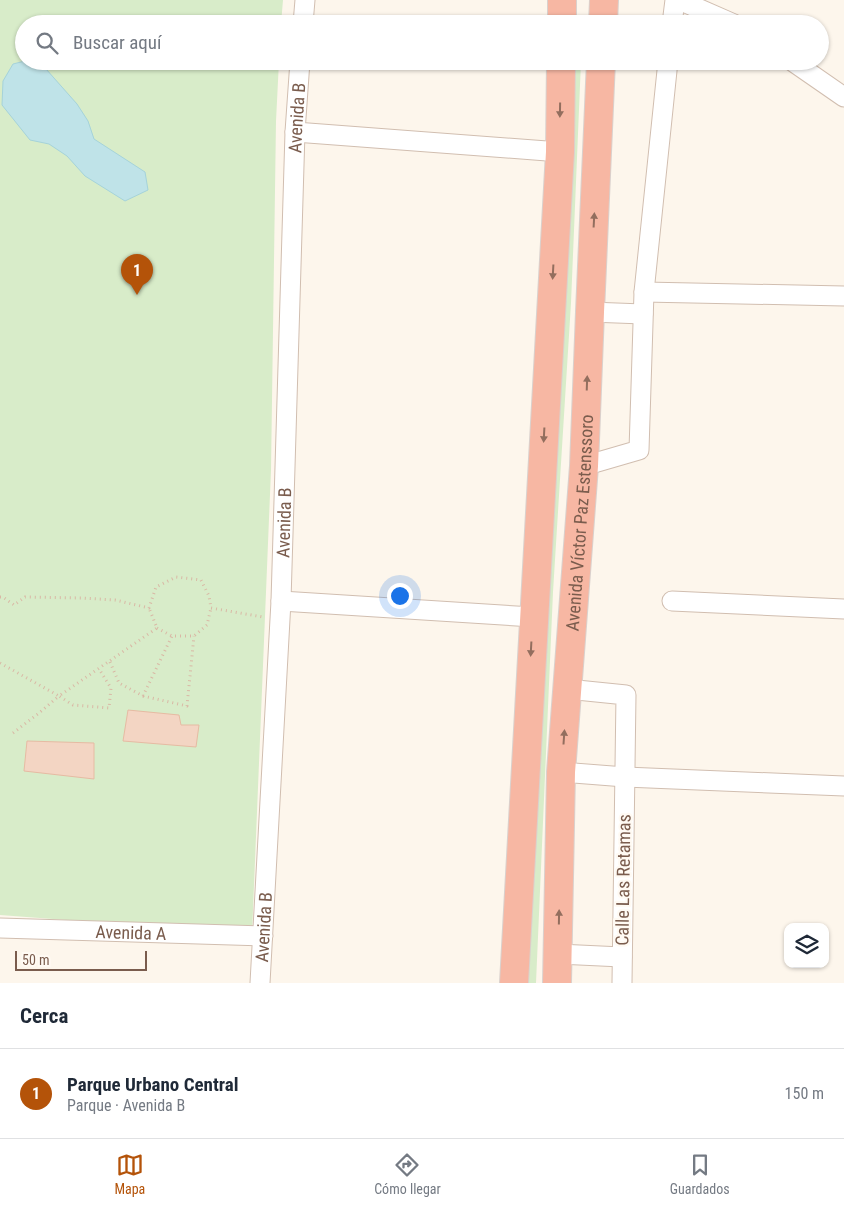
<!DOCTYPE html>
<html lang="es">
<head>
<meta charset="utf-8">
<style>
  body { margin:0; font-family:"Roboto Condensed",sans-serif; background:#f6f6f7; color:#1f2937 }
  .controls { position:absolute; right:15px; bottom:15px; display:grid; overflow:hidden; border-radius:10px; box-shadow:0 1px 4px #0004 }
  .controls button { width:45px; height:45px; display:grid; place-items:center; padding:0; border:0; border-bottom:1px solid #e0e1e3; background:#fff; color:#1f2937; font:25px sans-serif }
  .scale { position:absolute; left:15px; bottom:12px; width:132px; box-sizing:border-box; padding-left:5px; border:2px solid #7a5c4d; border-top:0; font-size:14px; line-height:18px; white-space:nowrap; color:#7a5c4d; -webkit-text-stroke:4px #fffaf3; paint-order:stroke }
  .you { position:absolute; left:399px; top:595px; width:18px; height:18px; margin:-12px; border:4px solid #fff; border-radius:50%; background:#1a73e8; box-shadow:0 0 0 8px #1a73e833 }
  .badge { display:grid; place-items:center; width:32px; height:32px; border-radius:50%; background:#b45309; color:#fff; font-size:16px; font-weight:700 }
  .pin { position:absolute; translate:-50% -41px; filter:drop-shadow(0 1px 2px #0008) }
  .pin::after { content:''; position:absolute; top:26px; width:18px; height:15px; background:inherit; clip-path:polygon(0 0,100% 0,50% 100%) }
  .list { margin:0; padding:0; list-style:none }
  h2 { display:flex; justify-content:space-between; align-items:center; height:65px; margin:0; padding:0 20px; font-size:21px }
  h2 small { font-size:16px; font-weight:400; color:#747a83 }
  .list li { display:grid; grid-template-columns:32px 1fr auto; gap:15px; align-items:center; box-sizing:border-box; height:90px; padding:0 20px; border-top:1px solid #e0e1e3 }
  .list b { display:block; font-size:19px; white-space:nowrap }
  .list p { margin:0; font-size:16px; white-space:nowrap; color:#747a83 }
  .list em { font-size:16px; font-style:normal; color:#747a83 }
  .icon { flex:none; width:28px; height:28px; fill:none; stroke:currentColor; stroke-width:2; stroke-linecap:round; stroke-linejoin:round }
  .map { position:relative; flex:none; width:844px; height:983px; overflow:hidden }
  .search { position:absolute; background:#fff; box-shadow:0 1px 4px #0004; left:15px; right:15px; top:15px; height:55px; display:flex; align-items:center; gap:12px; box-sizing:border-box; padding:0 18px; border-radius:28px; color:#747a83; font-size:19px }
  .sheet { height:155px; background:#fff }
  nav { display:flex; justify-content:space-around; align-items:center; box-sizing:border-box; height:70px; border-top:1px solid #e0e1e3; background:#fff; font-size:14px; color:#747a83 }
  nav a { display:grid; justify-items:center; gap:2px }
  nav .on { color:#b45309 }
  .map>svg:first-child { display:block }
  .green { fill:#d8ecc9 }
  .water { fill:#bfe3e8; stroke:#a5d3da }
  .building { fill:#f3d5c3; stroke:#e6bba3 }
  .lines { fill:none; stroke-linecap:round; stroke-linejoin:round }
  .street-casing { stroke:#d1beb0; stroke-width:21 }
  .highway-casing { stroke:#dad1cd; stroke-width:30 }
  .path { stroke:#d9b8a5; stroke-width:3; stroke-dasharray:1 4; stroke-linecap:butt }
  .street { stroke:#fff; stroke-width:19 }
  .highway { stroke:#f7b7a3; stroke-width:28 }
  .oneway { fill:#936e5e }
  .labels { text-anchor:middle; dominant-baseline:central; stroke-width:4.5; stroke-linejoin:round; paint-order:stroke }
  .street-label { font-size:18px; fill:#7a5c4d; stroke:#fffaf3 }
</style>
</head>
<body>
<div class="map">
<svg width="844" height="983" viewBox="0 0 844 983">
  <rect width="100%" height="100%" fill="#fdf6ec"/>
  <!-- green -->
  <path class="green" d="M0 0H283L281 24H24V61H279L276 121 271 470 252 934 0 915Z
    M570 61H581L571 303 553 592 536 983H524Z"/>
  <!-- water -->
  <path class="water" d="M25 61H37L46 69 77 104 88 121 94 139 145 172 148 190 125 201 85 176 67 156 49 144 30 140 2 105 3 81 13 64Z"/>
  <!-- building -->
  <path class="building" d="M128 710 179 715 181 725H199L196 747 123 741Z
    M27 741 94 743V779L24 771Z"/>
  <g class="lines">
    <defs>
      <g id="street">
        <path d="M679 0 734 24"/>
        <path d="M303 24 305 0"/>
        <path d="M672 24 675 0"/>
        <path d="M792 61 844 97"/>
        <path d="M295 132 560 152"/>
        <path d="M644 292 844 296"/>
        <path d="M590 312 643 314"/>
        <path d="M584 466 639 450 644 292 668 61"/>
        <path d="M281 601 533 617"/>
        <path d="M672 601 844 609"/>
        <path d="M567 689 626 695 622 983"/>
        <path d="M561 772 625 777 844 786"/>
        <path id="s1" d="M0 928 263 936"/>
        <path d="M558 954 622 957"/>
        <path id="s2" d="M260 983 281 601 295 132 300 61"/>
      </g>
      <g id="highway">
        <path d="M562 24V0"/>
        <path d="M603 24 604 0"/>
        <path d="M514 983 560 152 561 61"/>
        <path id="s3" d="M557 983 561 772 584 466 590 312 601 61"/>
      </g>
    </defs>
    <!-- street casing -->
    <use href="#street" class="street-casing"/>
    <!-- highway casing -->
    <use href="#highway" class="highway-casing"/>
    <!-- path -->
    <path class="path" d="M0 597H3L14 605 25 597 82 598 115 600 149 608 156 587 176 577 201 580 209 596 211 608 263 617
      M157 628 172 636H194L207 625 211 608
      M110 662 119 683 143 696 172 636
      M0 663 59 696 157 628 149 608
      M143 696 187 706 194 636
      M13 733 39 713 59 696 73 705 109 708 111 688 99 669"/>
    <!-- street -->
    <use href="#street" class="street"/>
    <!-- highway -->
    <use href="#highway" class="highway"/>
  </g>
  <!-- one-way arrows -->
  <defs><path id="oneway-solid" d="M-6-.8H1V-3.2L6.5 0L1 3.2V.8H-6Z" transform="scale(1.25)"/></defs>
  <g class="oneway">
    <use href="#oneway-solid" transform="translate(560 110) rotate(91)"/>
    <use href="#oneway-solid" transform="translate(594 220) rotate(-87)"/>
    <use href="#oneway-solid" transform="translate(553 272) rotate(93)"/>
    <use href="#oneway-solid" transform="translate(587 383) rotate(-88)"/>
    <use href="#oneway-solid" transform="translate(544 435) rotate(93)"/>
    <use href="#oneway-solid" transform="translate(531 649) rotate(93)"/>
    <use href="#oneway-solid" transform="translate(564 737) rotate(-86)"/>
    <use href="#oneway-solid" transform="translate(559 917) rotate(-89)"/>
  </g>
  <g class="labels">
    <!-- street labels -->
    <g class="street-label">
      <text stroke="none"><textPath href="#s2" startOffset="866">Avenida B</textPath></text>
      <text stroke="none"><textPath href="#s2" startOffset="461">Avenida B</textPath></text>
      <text stroke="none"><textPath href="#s3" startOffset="461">Avenida Víctor Paz Estenssoro</textPath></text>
      <text transform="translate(623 880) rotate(-89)">Calle Las Retamas</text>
      <text stroke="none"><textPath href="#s2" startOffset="56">Avenida B</textPath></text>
      <text stroke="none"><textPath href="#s1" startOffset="131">Avenida A</textPath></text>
    </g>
  </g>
</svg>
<div class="controls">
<button><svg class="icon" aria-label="layers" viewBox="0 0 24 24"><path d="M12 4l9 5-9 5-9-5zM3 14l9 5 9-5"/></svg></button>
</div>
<div class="scale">50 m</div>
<div class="you"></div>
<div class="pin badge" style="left:137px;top:295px">1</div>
<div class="search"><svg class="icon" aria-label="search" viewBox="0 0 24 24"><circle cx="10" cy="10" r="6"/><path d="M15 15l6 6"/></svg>Buscar aquí</div>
</div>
<section class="sheet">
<h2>Cerca<small></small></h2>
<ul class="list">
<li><span class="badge">1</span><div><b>Parque Urbano Central</b><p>Parque · Avenida B</p></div><em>150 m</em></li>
</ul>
</section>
<nav>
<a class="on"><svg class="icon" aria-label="map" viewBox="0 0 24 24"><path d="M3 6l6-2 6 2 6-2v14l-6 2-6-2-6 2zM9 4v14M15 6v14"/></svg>Mapa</a>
<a><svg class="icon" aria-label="directions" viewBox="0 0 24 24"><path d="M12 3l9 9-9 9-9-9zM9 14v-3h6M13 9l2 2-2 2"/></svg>Cómo llegar</a>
<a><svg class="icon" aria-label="saved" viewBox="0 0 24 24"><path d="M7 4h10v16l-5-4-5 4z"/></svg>Guardados</a>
</nav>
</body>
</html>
